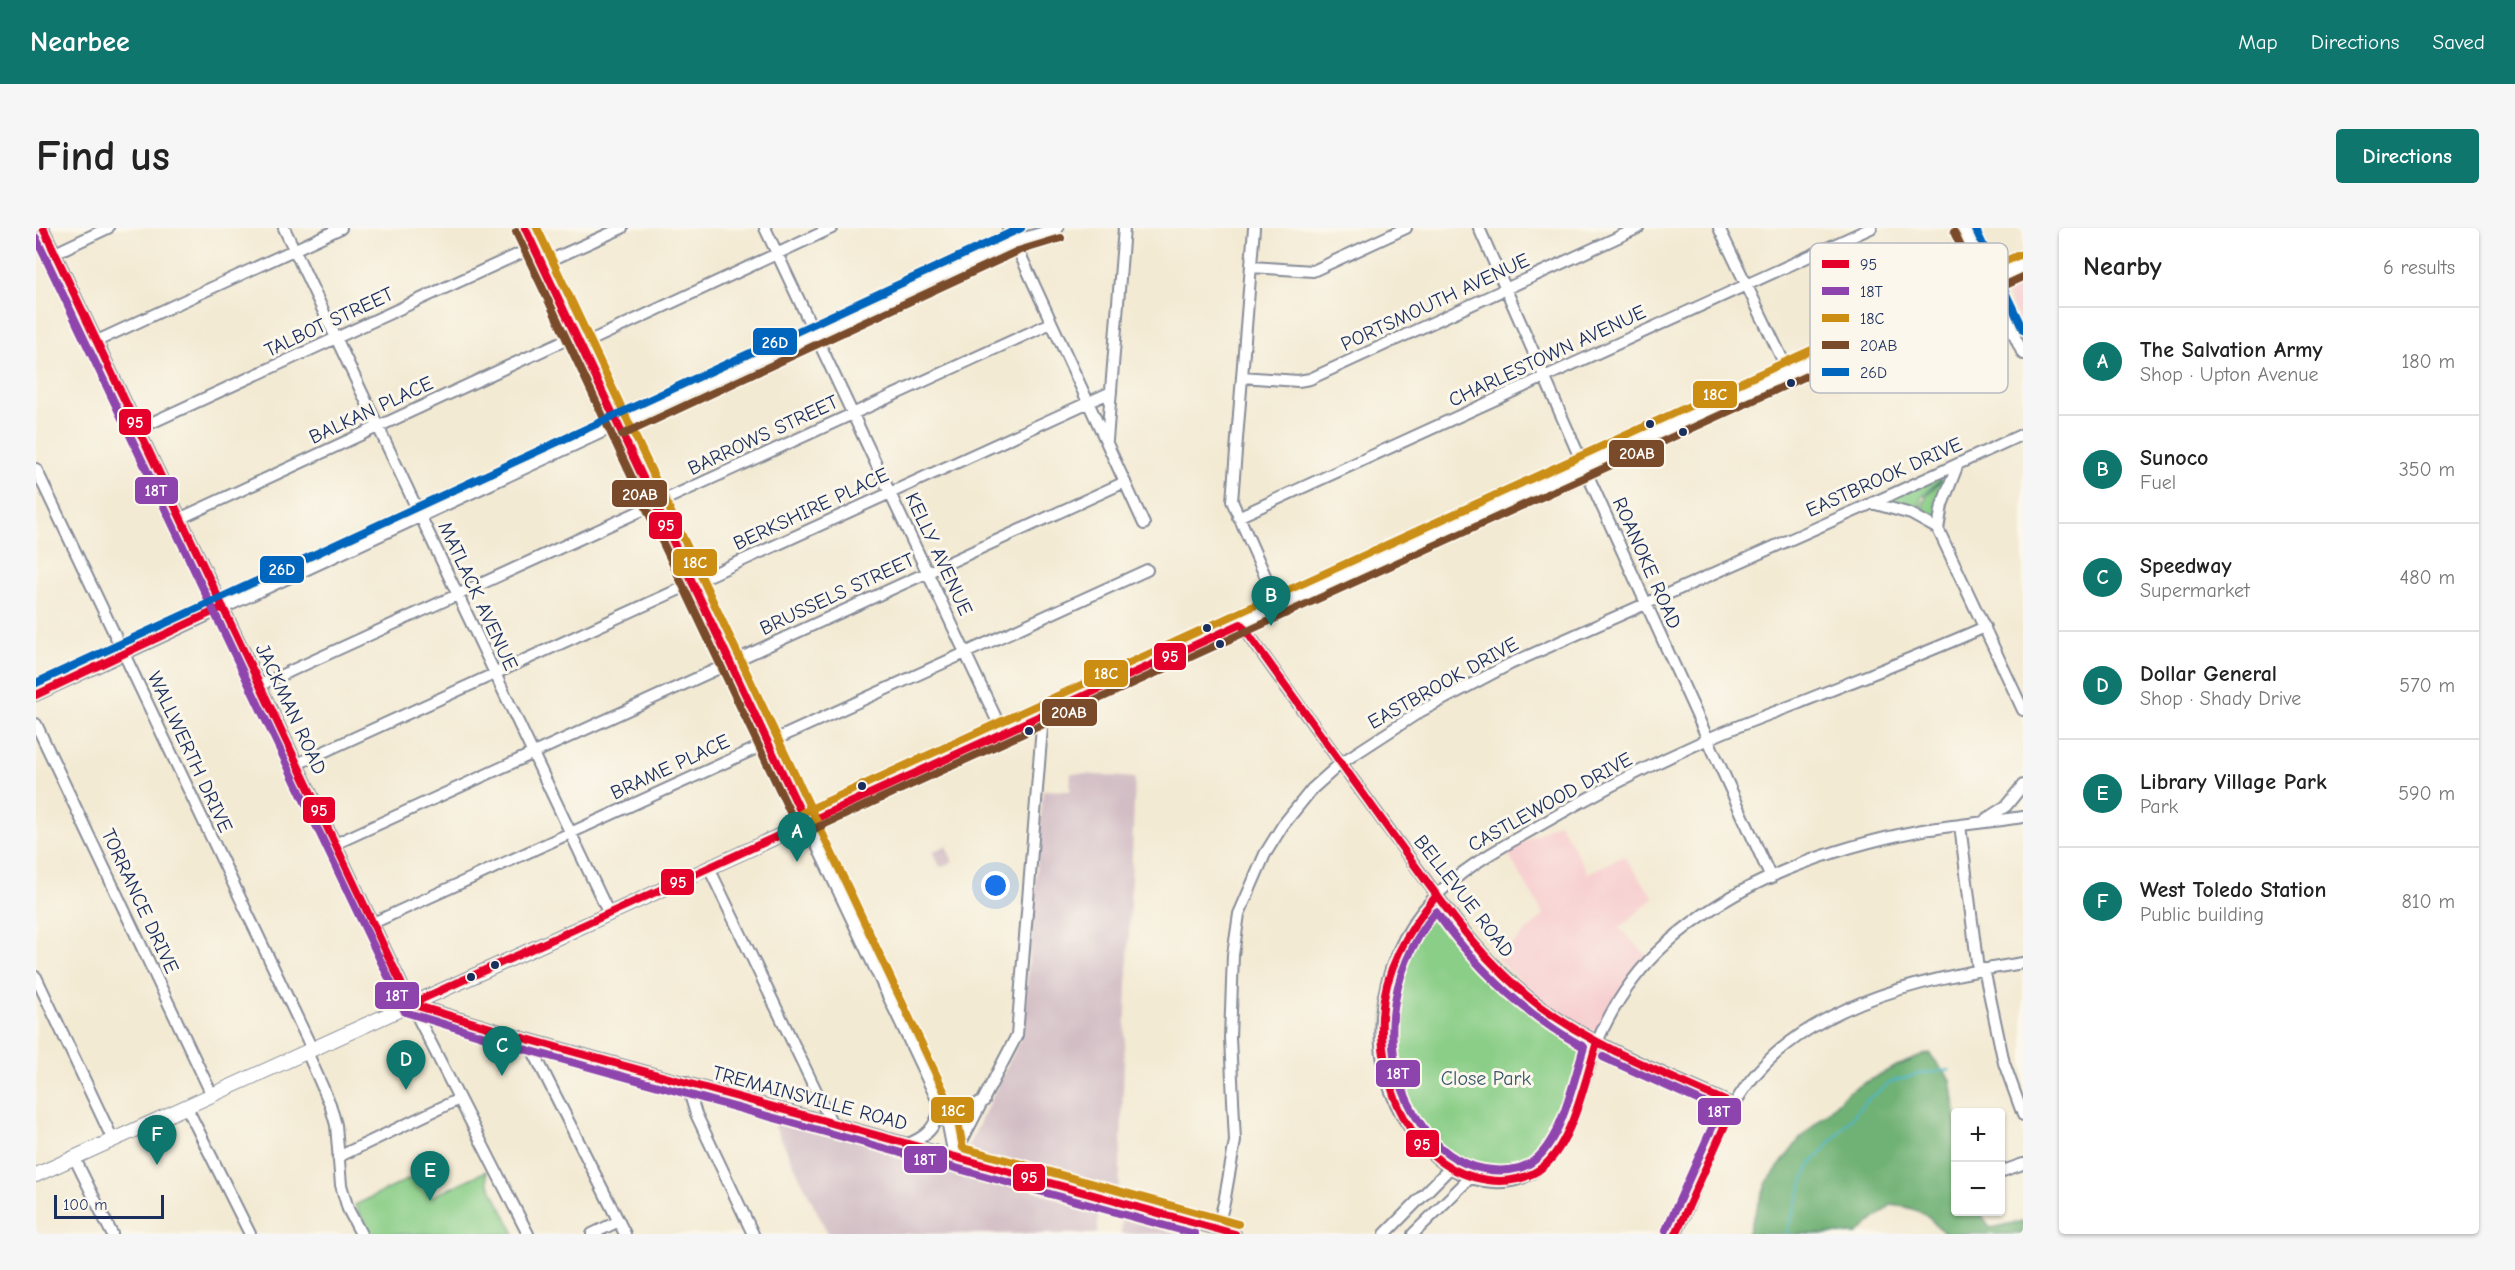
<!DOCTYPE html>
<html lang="en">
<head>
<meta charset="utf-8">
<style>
  body { margin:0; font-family:"Comic Neue",sans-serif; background:#f6f6f6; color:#222 }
  .controls { position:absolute; right:18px; bottom:18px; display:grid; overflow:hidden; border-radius:6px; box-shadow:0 2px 4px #0004 }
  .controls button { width:54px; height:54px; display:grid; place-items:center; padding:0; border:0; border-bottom:2px solid #e0e0e0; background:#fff; color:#222; font:30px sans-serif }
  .scale { position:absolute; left:18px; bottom:15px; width:110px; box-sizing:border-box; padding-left:6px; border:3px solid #1b2f5e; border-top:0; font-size:16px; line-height:21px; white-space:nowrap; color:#1b2f5e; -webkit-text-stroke:4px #fbf7ec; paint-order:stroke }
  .you { position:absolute; left:960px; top:658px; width:21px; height:21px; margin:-15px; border:4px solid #fff; border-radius:50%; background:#1a73e8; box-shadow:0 0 0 9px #1a73e833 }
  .badge { display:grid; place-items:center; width:39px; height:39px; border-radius:50%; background:#0f766e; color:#fff; font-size:20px; font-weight:700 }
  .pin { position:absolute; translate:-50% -50px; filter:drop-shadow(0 2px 3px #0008) }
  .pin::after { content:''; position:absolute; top:32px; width:21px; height:18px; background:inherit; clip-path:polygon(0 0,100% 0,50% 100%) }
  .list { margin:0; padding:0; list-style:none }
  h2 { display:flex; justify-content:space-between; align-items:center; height:78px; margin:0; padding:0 24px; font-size:26px }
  h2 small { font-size:20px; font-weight:400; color:#767676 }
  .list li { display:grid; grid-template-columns:39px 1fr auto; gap:18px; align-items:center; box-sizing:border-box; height:108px; padding:0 24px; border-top:2px solid #e0e0e0 }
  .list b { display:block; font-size:22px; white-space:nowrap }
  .list p { margin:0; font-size:20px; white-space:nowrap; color:#767676 }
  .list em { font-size:20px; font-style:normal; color:#767676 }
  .map { position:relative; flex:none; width:1987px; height:1006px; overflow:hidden; border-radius:6px }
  header { display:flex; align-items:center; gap:36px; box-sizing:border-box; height:84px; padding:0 30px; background:#0f766e; color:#fff }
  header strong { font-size:28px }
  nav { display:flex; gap:33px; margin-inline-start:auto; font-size:21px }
  .intro { display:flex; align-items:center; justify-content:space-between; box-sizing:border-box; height:144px; padding:0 36px }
  h1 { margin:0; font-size:42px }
  .button { padding:15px 27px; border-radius:6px; background:#0f766e; color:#fff; font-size:21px; font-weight:700 }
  main { display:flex; gap:36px; padding:0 36px }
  aside { flex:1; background:#fff; border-radius:6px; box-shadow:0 2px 4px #0004 }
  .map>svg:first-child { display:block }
  .built { fill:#f7cfd0 }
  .industrial { fill:#d2bdc5 }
  .green { fill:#8ace87; stroke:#527e72; stroke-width:1.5 }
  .forest { fill:#6fb174; stroke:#457069; stroke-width:1.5 }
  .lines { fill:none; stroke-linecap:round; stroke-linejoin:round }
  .stream { stroke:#4cb7c8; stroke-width:2 }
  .minor-casing { stroke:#878c98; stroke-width:14 }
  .major-casing { stroke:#878c98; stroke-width:16 }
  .minor { stroke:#fff; stroke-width:10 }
  .major { stroke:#fff; stroke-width:14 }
  .bus-1-casing { stroke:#fbf7ec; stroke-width:12 }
  .bus-2-casing { stroke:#fbf7ec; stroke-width:12 }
  .bus-3-casing { stroke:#fbf7ec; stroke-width:12 }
  .bus-4-casing { stroke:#fbf7ec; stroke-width:12 }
  .bus-5-casing { stroke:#fbf7ec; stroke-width:12 }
  .bus-1 { stroke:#e4002b; stroke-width:8 }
  .bus-2 { stroke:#8e44ad; stroke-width:8 }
  .bus-3 { stroke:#cb8e13; stroke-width:8 }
  .bus-4 { stroke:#7a4b2a; stroke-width:8 }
  .bus-5 { stroke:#0065bd; stroke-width:8 }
  .bus-dot { fill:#1b2f5e; stroke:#fbf7ec; stroke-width:2 }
  .labels { text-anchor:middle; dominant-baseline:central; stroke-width:6; stroke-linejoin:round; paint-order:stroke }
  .street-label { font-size:20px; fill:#1b2f5e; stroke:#fbf7ec }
  .park-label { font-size:20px; fill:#375768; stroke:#fbf7ec }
  .key { fill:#fbf7ec; stroke:#b8bbc1; stroke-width:1.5 }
  .key-label { font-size:16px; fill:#1b2f5e }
  .line-badge { stroke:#fbf7ec; stroke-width:2 }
  .badge-label { font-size:16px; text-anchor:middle; font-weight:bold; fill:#fff }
</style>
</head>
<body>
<header>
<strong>Nearbee</strong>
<nav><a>Map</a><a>Directions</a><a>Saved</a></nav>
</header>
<div class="intro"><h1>Find us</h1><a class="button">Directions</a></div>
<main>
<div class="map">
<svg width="1987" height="1006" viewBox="0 0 1987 1006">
  <rect width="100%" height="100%" fill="#fbf7ec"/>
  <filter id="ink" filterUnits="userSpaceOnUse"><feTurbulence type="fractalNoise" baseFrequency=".0167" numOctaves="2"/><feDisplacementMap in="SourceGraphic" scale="12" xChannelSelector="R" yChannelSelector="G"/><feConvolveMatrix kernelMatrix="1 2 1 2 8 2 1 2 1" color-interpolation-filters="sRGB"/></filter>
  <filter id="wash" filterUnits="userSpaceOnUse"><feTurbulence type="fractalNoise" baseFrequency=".008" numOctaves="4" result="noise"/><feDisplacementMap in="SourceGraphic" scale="24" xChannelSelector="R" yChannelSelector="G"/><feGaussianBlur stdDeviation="1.35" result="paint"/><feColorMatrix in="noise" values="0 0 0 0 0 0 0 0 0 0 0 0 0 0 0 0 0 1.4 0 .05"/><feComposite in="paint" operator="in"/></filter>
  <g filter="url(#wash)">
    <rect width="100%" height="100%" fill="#f3ead3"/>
    <!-- built -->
    <path class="built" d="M1987 47V102L1966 57Z
      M1523 594 1552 645 1588 628 1618 670 1583 700 1611 727 1558 805 1509 776 1461 731 1508 687 1470 623Z"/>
    <!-- industrial -->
    <path class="industrial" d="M1035 545 1099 550 1083 966 929 925 987 805 1007 562 1034 563Z
      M910 618 917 634 904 639 897 623Z
      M731 882 924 935 1062 986 1061 1006H792Z
      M1086 991 1144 1006H1085Z"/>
    <!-- green -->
    <path class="green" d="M1904 248 1905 251 1885 269V287L1855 273 1856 269Z
      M1906 252 1910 255 1900 296 1887 288 1888 273 1890 271 1889 268Z
      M1400 676 1403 677 1430 711 1555 817C1544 852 1536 894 1514 923 1486 960 1432 952 1400 925 1385 912 1367 884 1358 866 1348 844 1346 804 1349 780 1350 765 1360 734 1366 719 1373 705 1386 691 1395 678Z
      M450 943 452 954 479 1006H334L319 977 383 946 395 969Z"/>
    <!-- forest -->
    <path class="forest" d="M1893 825 1915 852 1920 885V984H1944L1954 1000 1987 993V1006H1909C1890 985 1883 980 1855 977L1821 1006H1711L1731 954 1763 912 1813 863 1858 839Z"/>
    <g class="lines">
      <!-- stream -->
      <path class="stream" d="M1750 1006 1772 940 1832 871 1855 854 1882 846 1914 842"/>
    </g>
  </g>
  <g filter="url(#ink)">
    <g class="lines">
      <defs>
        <path id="minor" d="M7 0 375 776 492 1006
          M248 0 573 686
          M489 0 905 880 912 897 918 928
          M729 0 967 505
          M972 0 1108 296
          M1218 0 1196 273 1243 379
          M1443 0 1548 239 1735 650
          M1683 0 1753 145
          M1927 0 1987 126
          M19 25 72 0
          M506 36 586 0
          M1215 39 1277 43 1370 0
          M61 113 305 0
          M545 117 796 0
          M1206 149 1262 153 1274 151 1602 0
          M102 201 498 19
          M1071 212 1088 0
          M1922 236 1906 277 1902 301 1987 482
          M0 241 276 821
          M1836 275 1875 286 1902 301
          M1202 289 1835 0
          M145 290 540 107
          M1205 396C1257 469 1309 541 1362 614 1405 672 1445 735 1504 778 1562 821 1633 847 1698 877
          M1949 399C1888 426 1825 450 1763 475 1732 487 1700 498 1670 512 1614 537 1559 565 1506 596 1468 618 1426 639 1396 672 1339 733 1325 834 1376 903 1399 935 1434 960 1475 953 1537 942 1544 850 1566 803 1582 770 1603 740 1630 716 1699 653 1797 619 1887 602 1920 597 1954 594 1987 589
          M224 457 1015 95
          M0 467 978 13 1022 0
          M0 496 176 867
          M261 536 1075 164
          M1950 591 1970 578 1987 557
          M1924 597 1942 742
          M299 616 1089 254
          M673 640 795 894
          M337 695 1111 342
          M1948 741 1968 835 1987 887
          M0 749 77 912
          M375 776 491 811 1199 1006
          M491 811 589 1006
          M271 824 294 876 300 897 305 957 312 981 325 1006
          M650 854 660 886 717 1006
          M150 878 214 1006
          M909 890 948 873
          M872 916C892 908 898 900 905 880
          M918 928 981 807 1007 487
          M38 929 76 1006
          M302 929 423 871
          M1964 944 1987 936
          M1181 1001 1188 975 1199 913 1194 810 1197 727 1203 686 1229 626 1247 597 1276 561 1305 535 1385 483 1474 436 1859 265 1987 206
          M556 1006 583 993
          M1349 1006 1414 940
          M1377 1006 1434 950
          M1640 1006C1658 965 1676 916 1698 877 1754 778 1884 751 1987 735"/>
        <path id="major" d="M0 947 490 724 1987 37"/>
      </defs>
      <!-- minor casing -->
      <use href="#minor" class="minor-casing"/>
      <!-- major casing -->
      <use href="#major" class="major-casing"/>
      <!-- minor -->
      <use href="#minor" class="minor"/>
      <!-- major -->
      <use href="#major" class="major"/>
      <defs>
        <path id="bus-1" d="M7 0 375 776
          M489 0 770 595
          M0 467 187 379
          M1401 667C1372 702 1348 742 1346 789 1343 857 1376 942 1452 952 1471 955 1493 951 1508 938 1537 913 1550 850 1561 814
          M375 776 1205 396C1255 466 1306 536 1356 606 1401 667 1443 733 1504 778 1562 821 1632 847 1698 877L1640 1006
          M375 776 491 811 1199 1006"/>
        <path id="bus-2" d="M0 10 369 784 488 821 1159 1006
          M1400 684C1439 739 1489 787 1548 819 1538 851 1527 908 1500 931 1486 943 1466 944 1448 941 1420 936 1399 918 1384 895 1340 829 1351 744 1400 684Z
          M1567 829 1684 882 1630 1002"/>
        <path id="bus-3" d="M501 0 914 876 922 894 927 920 1202 996
          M766 585 1983 27"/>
        <path id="bus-4" d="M480 4 761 599 769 605 1987 49
          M1918 4 1943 57
          M586 207 982 23 1025 10"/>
        <path id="bus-5" d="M1939 0 1987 102
          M0 455 985 0"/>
      </defs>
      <!-- bus-1 casing -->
      <use href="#bus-1" class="bus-1-casing"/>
      <!-- bus-2 casing -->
      <use href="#bus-2" class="bus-2-casing"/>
      <!-- bus-3 casing -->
      <use href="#bus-3" class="bus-3-casing"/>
      <!-- bus-4 casing -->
      <use href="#bus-4" class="bus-4-casing"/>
      <!-- bus-5 casing -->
      <use href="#bus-5" class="bus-5-casing"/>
      <!-- bus-1 -->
      <use href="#bus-1" class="bus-1"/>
      <!-- bus-2 -->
      <use href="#bus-2" class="bus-2"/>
      <!-- bus-3 -->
      <use href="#bus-3" class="bus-3"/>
      <!-- bus-4 -->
      <use href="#bus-4" class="bus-4"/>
      <!-- bus-5 -->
      <use href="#bus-5" class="bus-5"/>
    </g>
  </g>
  <!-- markers -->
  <g class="bus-dot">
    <circle cx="1755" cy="155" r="5"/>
    <circle cx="1614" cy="196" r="5"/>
    <circle cx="1647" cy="204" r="5"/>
    <circle cx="1171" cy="400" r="5"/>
    <circle cx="1184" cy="416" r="5"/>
    <circle cx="993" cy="503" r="5"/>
    <circle cx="826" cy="558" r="5"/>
    <circle cx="459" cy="737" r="5"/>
    <circle cx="435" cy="749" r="5"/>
  </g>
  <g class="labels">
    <!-- street labels -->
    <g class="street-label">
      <text transform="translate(1399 74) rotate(-25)">PORTSMOUTH AVENUE</text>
      <text transform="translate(293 94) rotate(-25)">TALBOT STREET</text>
      <text transform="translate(1511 128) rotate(-25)">CHARLESTOWN AVENUE</text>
      <text transform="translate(335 182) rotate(-25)">BALKAN PLACE</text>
      <text transform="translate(727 207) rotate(-25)">BARROWS STREET</text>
      <text transform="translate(1848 249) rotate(-24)">EASTBROOK DRIVE</text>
      <text transform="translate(775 281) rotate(-25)">BERKSHIRE PLACE</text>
      <text transform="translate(903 326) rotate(65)">KELLY AVENUE</text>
      <text transform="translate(1611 335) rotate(66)">ROANOKE ROAD</text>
      <text transform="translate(801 366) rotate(-25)">BRUSSELS STREET</text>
      <text transform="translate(442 368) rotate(65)">MATLACK AVENUE</text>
      <text transform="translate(1407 455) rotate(-29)">EASTBROOK DRIVE</text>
      <text transform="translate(255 481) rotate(65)">JACKMAN ROAD</text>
      <text transform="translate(154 524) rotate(65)">WALLWERTH DRIVE</text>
      <text transform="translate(634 539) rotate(-25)">BRAME PLACE</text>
      <text transform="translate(1514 574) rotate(-29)">CASTLEWOOD DRIVE</text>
      <text transform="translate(1428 668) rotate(52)">BELLEVUE ROAD</text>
      <text transform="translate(104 673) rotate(65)">TORRANCE DRIVE</text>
      <text transform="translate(774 870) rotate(15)">TREMAINSVILLE ROAD</text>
    </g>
    <!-- park labels -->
    <g class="park-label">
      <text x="1450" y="850">Close Park</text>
    </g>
  </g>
  <!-- legend -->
  <rect x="1774" y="15" width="198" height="150" rx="9" class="key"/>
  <rect x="1786" y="32" width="27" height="8" fill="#e4002b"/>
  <rect x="1786" y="59" width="27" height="8" fill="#8e44ad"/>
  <rect x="1786" y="86" width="27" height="8" fill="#cb8e13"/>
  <rect x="1786" y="113" width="27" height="8" fill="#7a4b2a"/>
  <rect x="1786" y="140" width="27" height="8" fill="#0065bd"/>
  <g class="key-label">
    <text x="1824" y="42">95</text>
    <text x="1824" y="69">18T</text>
    <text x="1824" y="96">18C</text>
    <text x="1824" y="123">20AB</text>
    <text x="1824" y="150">26D</text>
  </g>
  <g class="line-badge">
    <rect x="716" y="99" width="46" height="29" rx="6" fill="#0065bd"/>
    <rect x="1656" y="152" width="46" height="29" rx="6" fill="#cb8e13"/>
    <rect x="82" y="180" width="34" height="28" rx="6" fill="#e4002b"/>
    <rect x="1572" y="211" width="57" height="29" rx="6" fill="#7a4b2a"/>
    <rect x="98" y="248" width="45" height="29" rx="6" fill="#8e44ad"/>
    <rect x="575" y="251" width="57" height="29" rx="6" fill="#7a4b2a"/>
    <rect x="612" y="283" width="35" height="29" rx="6" fill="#e4002b"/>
    <rect x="636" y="320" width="46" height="29" rx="6" fill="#cb8e13"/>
    <rect x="223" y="327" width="46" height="29" rx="6" fill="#0065bd"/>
    <rect x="1117" y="414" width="34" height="29" rx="6" fill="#e4002b"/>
    <rect x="1047" y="431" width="46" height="29" rx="6" fill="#cb8e13"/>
    <rect x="1005" y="470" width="57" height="29" rx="6" fill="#7a4b2a"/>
    <rect x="266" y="568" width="34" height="28" rx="6" fill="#e4002b"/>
    <rect x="624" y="640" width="35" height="28" rx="6" fill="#e4002b"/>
    <rect x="338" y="753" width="46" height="29" rx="6" fill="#8e44ad"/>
    <rect x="1339" y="831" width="46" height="29" rx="6" fill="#8e44ad"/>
    <rect x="894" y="868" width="45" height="28" rx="6" fill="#cb8e13"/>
    <rect x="1661" y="869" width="45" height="29" rx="6" fill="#8e44ad"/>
    <rect x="1369" y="901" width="35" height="29" rx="6" fill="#e4002b"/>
    <rect x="867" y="917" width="45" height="29" rx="6" fill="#8e44ad"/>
    <rect x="976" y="935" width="34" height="29" rx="6" fill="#e4002b"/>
  </g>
  <g class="badge-label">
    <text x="739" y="120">26D</text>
    <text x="1679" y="172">18C</text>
    <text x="99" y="200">95</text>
    <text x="1601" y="231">20AB</text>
    <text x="120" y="268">18T</text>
    <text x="604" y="272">20AB</text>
    <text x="630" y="303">95</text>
    <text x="659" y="340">18C</text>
    <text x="246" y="347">26D</text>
    <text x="1134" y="434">95</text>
    <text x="1070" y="451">18C</text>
    <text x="1033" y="490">20AB</text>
    <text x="283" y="588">95</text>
    <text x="642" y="660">95</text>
    <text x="361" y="773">18T</text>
    <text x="1362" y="851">18T</text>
    <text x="917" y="888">18C</text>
    <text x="1683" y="889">18T</text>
    <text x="1386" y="922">95</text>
    <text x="889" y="937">18T</text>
    <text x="993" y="955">95</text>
  </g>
</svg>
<div class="controls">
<button>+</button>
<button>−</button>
</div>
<div class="scale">100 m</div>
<div class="you"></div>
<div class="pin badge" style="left:761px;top:634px">A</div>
<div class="pin badge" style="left:1235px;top:398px">B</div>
<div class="pin badge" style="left:466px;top:848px">C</div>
<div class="pin badge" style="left:370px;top:862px">D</div>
<div class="pin badge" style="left:394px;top:973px">E</div>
<div class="pin badge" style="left:121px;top:937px">F</div>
</div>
<aside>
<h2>Nearby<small>6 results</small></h2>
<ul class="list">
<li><span class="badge">A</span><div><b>The Salvation Army</b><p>Shop · Upton Avenue</p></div><em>180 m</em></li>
<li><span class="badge">B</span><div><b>Sunoco</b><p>Fuel</p></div><em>350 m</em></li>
<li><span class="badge">C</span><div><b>Speedway</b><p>Supermarket</p></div><em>480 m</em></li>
<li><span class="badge">D</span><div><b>Dollar General</b><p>Shop · Shady Drive</p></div><em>570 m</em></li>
<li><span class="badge">E</span><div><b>Library Village Park</b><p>Park</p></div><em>590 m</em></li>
<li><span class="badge">F</span><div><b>West Toledo Station</b><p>Public building</p></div><em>810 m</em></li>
</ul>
</aside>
</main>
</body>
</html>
